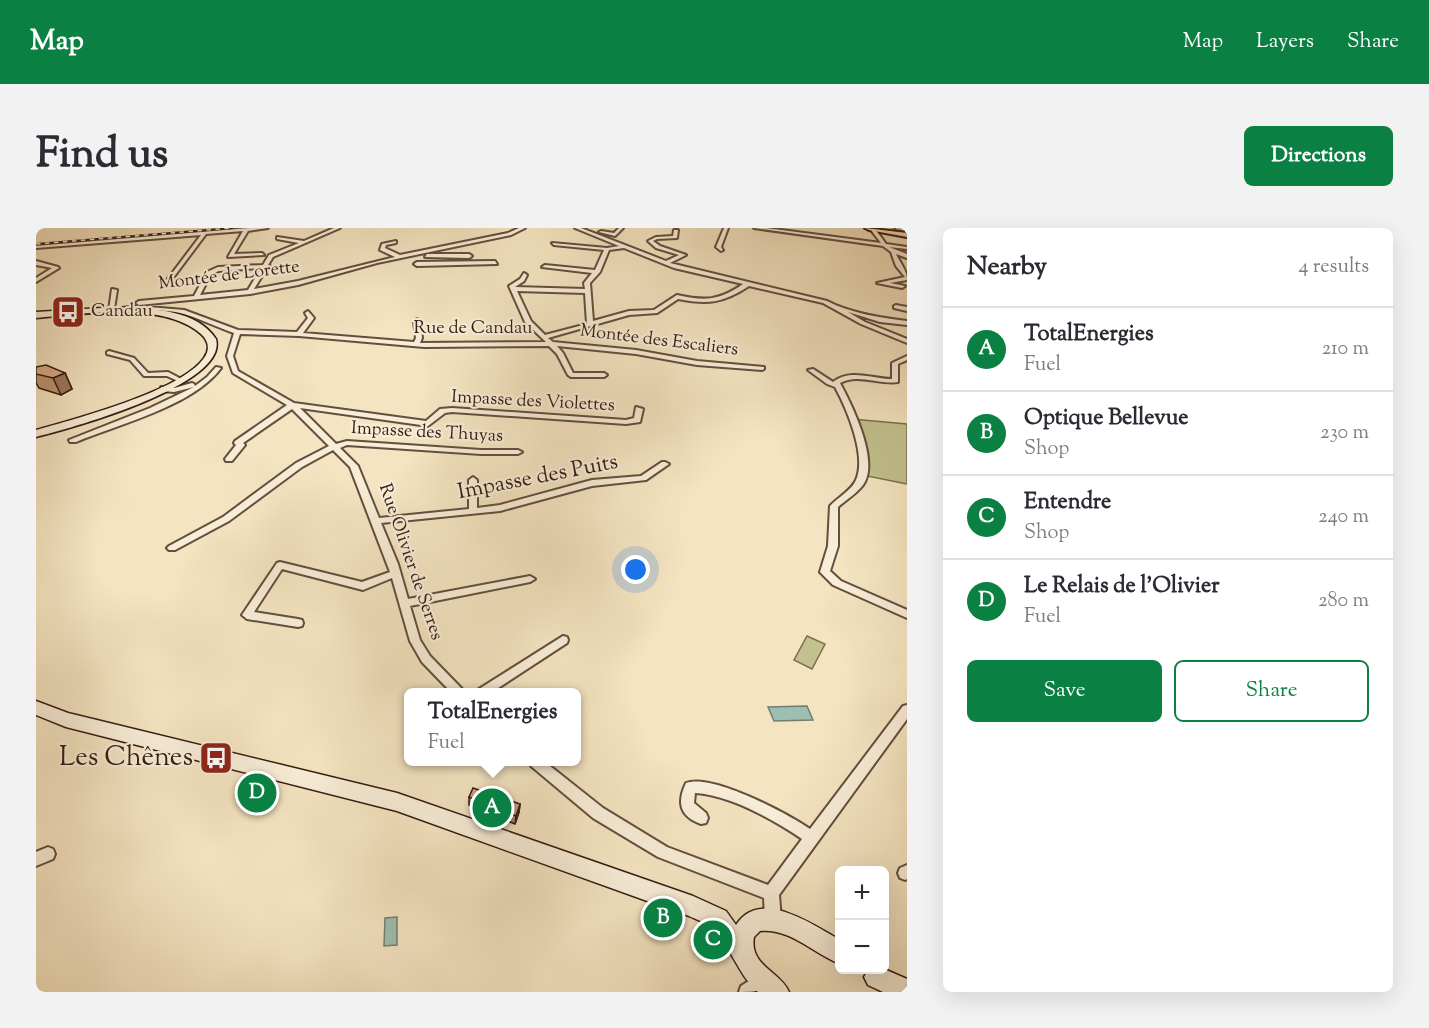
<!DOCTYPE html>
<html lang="en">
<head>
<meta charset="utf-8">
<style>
  body { margin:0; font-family:"Sorts Mill Goudy",serif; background:#f2f2f3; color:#2b2b33 }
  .controls { position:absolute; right:18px; bottom:18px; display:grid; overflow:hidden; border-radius:9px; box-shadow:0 6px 24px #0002 }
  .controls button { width:54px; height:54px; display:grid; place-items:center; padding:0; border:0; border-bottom:2px solid #e1e1e2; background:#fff; color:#2b2b33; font:30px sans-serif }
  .you { position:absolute; left:600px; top:342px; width:21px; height:21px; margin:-15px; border:4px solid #fff; border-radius:50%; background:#1a73e8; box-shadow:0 0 0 9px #1a73e833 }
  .badge { display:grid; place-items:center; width:39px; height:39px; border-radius:50%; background:#0b8043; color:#fff; font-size:20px; font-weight:700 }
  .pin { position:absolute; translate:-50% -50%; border:3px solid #fff; box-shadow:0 2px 6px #0006 }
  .popup { position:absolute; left:368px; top:460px; width:177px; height:78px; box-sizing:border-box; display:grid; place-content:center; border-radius:9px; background:#fff; filter:drop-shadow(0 2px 4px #0005); font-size:20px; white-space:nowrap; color:#7c7c81 }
  .popup b { font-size:22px; color:#2b2b33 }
  .popup::after { content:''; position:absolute; left:50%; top:100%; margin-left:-12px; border:12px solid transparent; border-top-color:#fff }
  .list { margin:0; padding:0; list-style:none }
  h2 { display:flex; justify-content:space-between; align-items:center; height:78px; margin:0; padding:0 24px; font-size:26px }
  h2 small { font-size:20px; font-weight:400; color:#7c7c81 }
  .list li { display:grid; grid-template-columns:39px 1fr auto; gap:18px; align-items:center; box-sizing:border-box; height:84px; padding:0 24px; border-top:2px solid #e1e1e2 }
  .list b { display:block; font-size:22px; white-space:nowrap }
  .list p { margin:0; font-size:20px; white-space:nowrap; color:#7c7c81 }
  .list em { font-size:20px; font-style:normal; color:#7c7c81 }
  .actions { display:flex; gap:12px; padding:18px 24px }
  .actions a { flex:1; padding:14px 0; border:2px solid #0b8043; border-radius:9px; text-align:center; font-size:21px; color:#0b8043 }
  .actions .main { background:#0b8043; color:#fff }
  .map { position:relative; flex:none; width:871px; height:764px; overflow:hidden; border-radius:9px }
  header { display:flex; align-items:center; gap:36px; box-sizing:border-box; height:84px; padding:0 30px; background:#0b8043; color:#fff }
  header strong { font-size:28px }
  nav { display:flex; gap:33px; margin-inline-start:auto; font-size:21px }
  .intro { display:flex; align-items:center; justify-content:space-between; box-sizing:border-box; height:144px; padding:0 36px }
  h1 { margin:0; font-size:42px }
  .button { padding:15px 27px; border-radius:9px; background:#0b8043; color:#fff; font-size:21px; font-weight:700 }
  main { display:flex; gap:36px; padding:0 36px }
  aside { flex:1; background:#fff; border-radius:9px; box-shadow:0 6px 24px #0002 }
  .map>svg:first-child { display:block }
  .green { fill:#c2c28e; stroke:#7b6f50; stroke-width:1.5 }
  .water { fill:#9cbfb1; stroke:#727e71; stroke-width:1.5 }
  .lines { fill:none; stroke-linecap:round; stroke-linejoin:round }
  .stream { stroke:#727e71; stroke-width:1.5 }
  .street-casing { stroke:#644e3e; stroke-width:4 }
  .secondary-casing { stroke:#341c12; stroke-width:3 }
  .primary-casing { stroke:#341c12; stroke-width:4 }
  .street { fill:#f8edd7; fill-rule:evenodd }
  .secondary { fill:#f8edd7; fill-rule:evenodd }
  .primary { fill:#f4e4c1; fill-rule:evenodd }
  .rail-casing { stroke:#341c12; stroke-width:2 }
  .rail { stroke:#f8edd7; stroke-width:1.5; stroke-dasharray:4.5; stroke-linecap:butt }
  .wall { fill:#bb9270; stroke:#341c12; stroke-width:1.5 }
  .shaded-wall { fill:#98775b; stroke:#341c12; stroke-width:1.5 }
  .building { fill:#d9aa82; stroke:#341c12; stroke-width:1.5 }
  .labels { text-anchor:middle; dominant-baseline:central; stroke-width:4.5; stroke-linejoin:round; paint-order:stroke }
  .far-street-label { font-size:18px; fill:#341c12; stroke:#f8edd7 }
  .far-poi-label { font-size:18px; fill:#341c12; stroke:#f8edd7; text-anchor:start }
  .street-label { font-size:22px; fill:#341c12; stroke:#f8edd7 }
  .near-poi-label { font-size:27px; fill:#341c12; stroke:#f8edd7; text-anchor:end }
</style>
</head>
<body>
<header>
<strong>Map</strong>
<nav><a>Map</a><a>Layers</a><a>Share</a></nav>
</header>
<div class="intro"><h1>Find us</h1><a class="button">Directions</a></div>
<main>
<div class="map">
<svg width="871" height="764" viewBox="0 0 871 764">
  <rect width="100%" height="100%" fill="#f4e4c1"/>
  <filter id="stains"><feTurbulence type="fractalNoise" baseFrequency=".00333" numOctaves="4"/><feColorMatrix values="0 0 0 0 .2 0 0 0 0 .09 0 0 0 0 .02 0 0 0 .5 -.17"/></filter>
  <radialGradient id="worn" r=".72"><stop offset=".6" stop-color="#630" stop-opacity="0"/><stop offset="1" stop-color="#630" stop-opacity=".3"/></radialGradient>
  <!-- green -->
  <path class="green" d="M816 191 871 196V256L831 248 832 223Z
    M771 408 789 416 776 441 758 432Z"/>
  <!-- water -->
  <path class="water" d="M771 478 777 492 738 493 732 479Z
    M361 689V717L348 718 349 690Z"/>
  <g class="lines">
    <!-- stream -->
    <path class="stream" d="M856 0 871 3"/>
    <defs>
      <path id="street" d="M213 0H232L212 3 198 26 226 25 228 27 192 29 207 3 170 6 134 54 131 52 165 7 0 20V18Z
        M298 0H304L237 29 232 37 234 38 231 40 218 61 262 53 359 29 344 22 346 16 360 13V15L350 17 349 20 364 27 472 5 483 0H489L475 7 341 35 262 57 214 66 103 77 100 75 103 73 158 68 171 44 182 39 227 37 233 27 263 15 241 11V9L268 13ZM225 40 212 62 164 67 175 46 183 43Z
        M539 0H545L630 33 643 27 620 20 612 13 620 9 637 8 638 2H642L641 10 621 11 617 13 624 18 650 27 634 35 791 73C814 85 845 90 871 93V97L844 94 812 84 829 94 871 111V115L825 96 787 75 713 58C687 75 672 77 642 71L621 85 593 87 512 110 517 114 600 122 661 133 728 139V141L726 142 661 137 600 126 521 118 527 125 537 145H568L571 147 568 149H535L532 147 521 126 513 118 388 119 263 108 204 106 197 128 202 143 258 175 390 193 404 181 416 180 590 192 598 190 600 179 607 181 604 194 590 196 416 184 409 185 392 198 264 180 300 216 311 213 445 222H482L486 224 482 226H445L311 217 304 220 322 238 343 290 433 281V252L437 249 441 252V280L464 277 556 252 605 248 626 234H629L633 236 610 252 556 258 464 283 345 295 362 336 372 371 494 348 499 351 494 354 374 378 384 412 394 428 426 461 428 464H415L386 434 374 413 356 350 327 362 246 341 218 384 262 391 266 392 267 395 266 398 262 399 211 391 206 387 241 335 244 334 326 354 354 344 314 239 297 222 266 239 193 293 139 322H133L131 320 133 318 187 289 260 235 293 218 256 181 207 215 209 217 196 233H190L189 231 200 217 198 215 199 213 251 177 197 145 191 128 198 105C181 99 165 91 148 86 125 80 96 83 73 82L76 61 81 62 78 81 101 78 148 82 202 102 261 104 272 90 269 85 272 83 278 90 267 105 378 114 380 110 378 93 381 91 384 93 386 110 384 115 510 114 489 94 473 58 484 51 488 45 491 47 488 53 479 59 549 61 548 55 556 45 506 39 509 37 559 42 568 22 518 17 516 15 571 20 583 18ZM588 20 638 40 707 56C683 73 669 73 641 67L618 82 593 83 557 93 554 55 564 44 573 22ZM481 63 549 65 551 96 509 107 495 93Z
        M583 0H587L579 8 563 4 565 3 578 5Z
        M688 0H692L685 19 687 22 685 23 680 19Z
        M718 0H730L845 15 835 2 839 1 850 16 871 19V21L853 19 871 26V30L860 26C864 35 871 42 871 52L854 55 869 58 866 60 841 55 869 49 860 38 855 24 847 18Z
        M860 0 871 1V3L860 1Z
        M391 26H433L436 28 433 30 389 29Z
        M0 33 22 39 23 40 0 54V50L16 40 0 37Z
        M459 33 461 36 381 38 378 36 381 34Z
        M860 77 871 79V83L858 80V78Z
        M73 123 98 130 112 145 132 144 149 153 144 154 131 148H108L94 132 71 126V124Z
        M871 128V132L862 136V154C844 157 821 145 804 155 816 177 844 234 827 257 821 265 810 272 802 279V318L794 343 805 353 871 382V390L797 357 784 344 792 318 794 278C801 270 816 262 820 252 831 228 811 181 799 159L791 156 772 142 777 141 797 154C814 140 837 151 856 151V135Z
        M180 139 185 140C157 178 83 196 40 214H34L33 212 114 180 158 159 138 164 125 163V159L138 160 156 155 158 156 159 158 171 149Z
        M527 408 531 409 532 412 531 415 456 464H441L443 461Z
        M871 477V491L743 667 745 692 742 697 737 700 732 697 729 692 728 670 622 629 557 590 495 538 494 534H509L567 580 631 619 732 657 766 611C738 592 694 567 659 565L658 575 670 585 672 590 670 595 665 596C643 588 641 574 650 555 676 545 752 586 774 601L867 478Z
        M12 619 17 621 19 626 17 631 0 638V624Z
        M871 637V651L869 652 864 650 862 645 864 640Z
        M727 744 733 746 735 752C729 764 716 764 703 764L705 758Z"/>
      <path id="secondary" d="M65 80C101 80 158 77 180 111 193 157 33 201 0 209V202C39 191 145 163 168 130 174 122 173 113 165 106 127 73 48 86 0 90V84Z
        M0 473 32 485 361 565 657 668 690 683 700 697C724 659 777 697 804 712V736C777 725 754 700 724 703L718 709C713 738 744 743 753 764H722C701 746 695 716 674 699 669 694 659 691 653 688L361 583 30 499 0 487Z
        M848 741 871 751V764H847L832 757 828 749 832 742Z"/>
      <path id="primary" d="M829 0 871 5V9L833 2Z"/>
    </defs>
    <!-- street casing -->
    <use href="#street" class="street-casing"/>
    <!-- secondary casing -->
    <use href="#secondary" class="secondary-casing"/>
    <!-- primary casing -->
    <use href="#primary" class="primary-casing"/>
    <!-- street -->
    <use href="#street" class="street"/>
    <!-- secondary -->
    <use href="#secondary" class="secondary"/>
    <!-- primary -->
    <use href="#primary" class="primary"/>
    <defs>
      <path id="rail" d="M0 16 196 0"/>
    </defs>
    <!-- rail casing -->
    <use href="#rail" class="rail-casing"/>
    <!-- rail -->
    <use href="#rail" class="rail"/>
  </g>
  <!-- wall -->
  <path class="wall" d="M0 139 29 145 36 161 25 167 3 160 0 155Z
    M232 558 223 575 209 571 205 563Z
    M433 569 484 576 483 584 479 596 433 577Z"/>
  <!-- shaded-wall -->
  <path class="shaded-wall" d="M29 145 36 161 25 167 17 150Z
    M228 550 232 558 223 575 219 567Z
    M484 576 483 584 479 596 480 588Z"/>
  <!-- building -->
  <path class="building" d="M10 137 29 145 17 150 0 146V139Z
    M214 547 228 550 219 567 205 563Z
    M437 560 484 576 480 588 433 569Z"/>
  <!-- icons -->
  <defs>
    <symbol id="bus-square" viewBox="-11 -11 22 22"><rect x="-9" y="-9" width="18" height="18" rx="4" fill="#8f2418" stroke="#f8edd7"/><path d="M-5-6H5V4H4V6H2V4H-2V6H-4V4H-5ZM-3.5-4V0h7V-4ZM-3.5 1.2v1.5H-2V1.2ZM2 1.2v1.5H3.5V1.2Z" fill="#fff"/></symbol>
  </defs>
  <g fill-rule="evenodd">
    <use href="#bus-square" x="13" y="65" width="38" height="38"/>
    <use href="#bus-square" x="161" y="511" width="38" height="38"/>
  </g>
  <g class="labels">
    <!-- far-street labels -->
    <g class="far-street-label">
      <text transform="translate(193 48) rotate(-7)">Montée de Lorette</text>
      <text x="437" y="101">Rue de Candau</text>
      <text transform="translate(623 113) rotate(7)">Montée des Escaliers</text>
      <text transform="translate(497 174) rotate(3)">Impasse des Violettes</text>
      <text transform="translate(391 205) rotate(3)">Impasse des Thuyas</text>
      <text transform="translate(374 334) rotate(71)">Rue Olivier de Serres</text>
    </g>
    <!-- far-poi labels -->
    <g class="far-poi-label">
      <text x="55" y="84">Candau</text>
    </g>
    <!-- street labels -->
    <g class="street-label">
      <text transform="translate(502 250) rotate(-11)">Impasse des Puits</text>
    </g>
    <!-- near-poi labels -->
    <g class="near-poi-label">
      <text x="157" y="530">Les Chênes</text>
    </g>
  </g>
  <rect width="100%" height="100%" filter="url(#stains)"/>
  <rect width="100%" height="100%" fill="url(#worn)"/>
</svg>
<div class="controls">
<button>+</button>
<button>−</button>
</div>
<div class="you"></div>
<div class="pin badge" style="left:456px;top:580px">A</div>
<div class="popup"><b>TotalEnergies</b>Fuel</div>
<div class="pin badge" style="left:627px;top:690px">B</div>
<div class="pin badge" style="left:677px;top:712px">C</div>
<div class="pin badge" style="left:221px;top:565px">D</div>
</div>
<aside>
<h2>Nearby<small>4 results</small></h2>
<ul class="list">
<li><span class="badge">A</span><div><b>TotalEnergies</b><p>Fuel</p></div><em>210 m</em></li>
<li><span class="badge">B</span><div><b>Optique Bellevue</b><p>Shop</p></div><em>230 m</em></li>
<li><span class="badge">C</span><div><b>Entendre</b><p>Shop</p></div><em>240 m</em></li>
<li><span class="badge">D</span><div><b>Le Relais de l'Olivier</b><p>Fuel</p></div><em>280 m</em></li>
</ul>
<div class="actions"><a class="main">Save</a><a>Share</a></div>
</aside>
</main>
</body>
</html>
